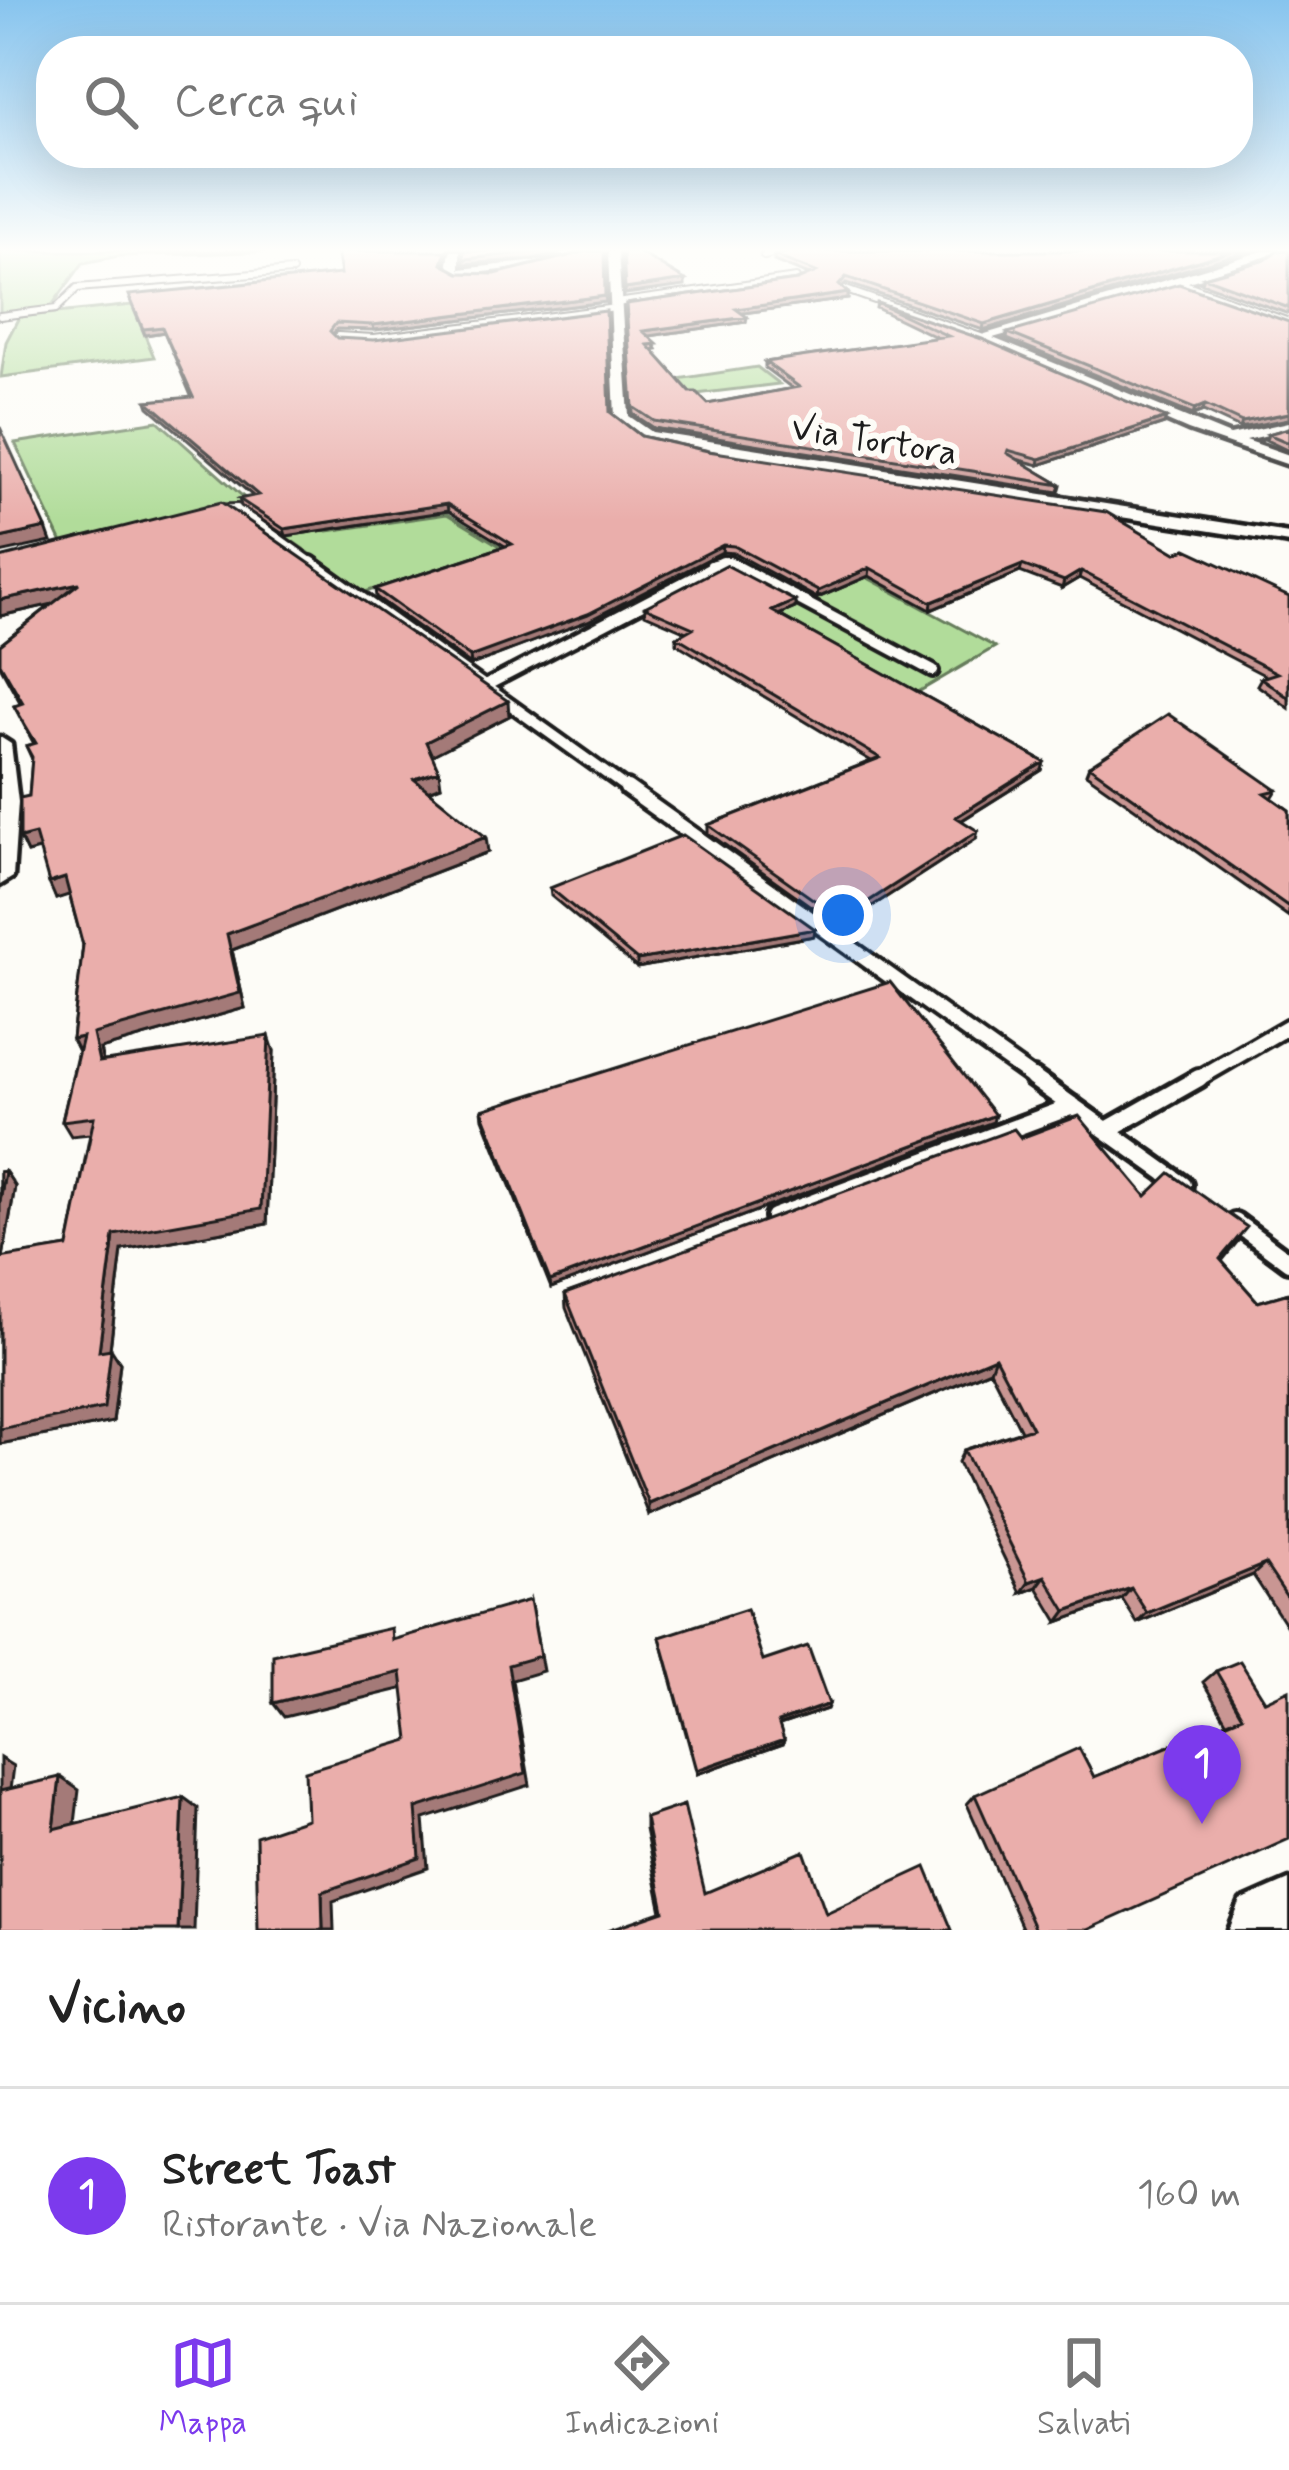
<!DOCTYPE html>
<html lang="it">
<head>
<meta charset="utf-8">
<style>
  body { margin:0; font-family:Mynerve,sans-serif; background:#f6f6f6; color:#222 }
  .you { position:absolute; left:843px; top:915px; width:42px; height:42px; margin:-30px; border:9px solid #fff; border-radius:50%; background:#1a73e8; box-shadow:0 0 0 18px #1a73e833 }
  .badge { display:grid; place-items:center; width:78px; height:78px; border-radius:50%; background:#7c3aed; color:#fff; font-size:39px; font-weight:700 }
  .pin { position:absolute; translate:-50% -99px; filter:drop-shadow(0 3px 6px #0008) }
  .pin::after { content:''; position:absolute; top:63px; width:42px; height:36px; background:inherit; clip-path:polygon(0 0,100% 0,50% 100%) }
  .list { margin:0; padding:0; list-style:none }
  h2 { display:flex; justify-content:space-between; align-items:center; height:156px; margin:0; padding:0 48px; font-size:51px }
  h2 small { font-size:39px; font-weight:400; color:#767676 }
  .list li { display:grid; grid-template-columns:78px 1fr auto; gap:36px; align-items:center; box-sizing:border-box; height:216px; padding:0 48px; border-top:3px solid #e0e0e0 }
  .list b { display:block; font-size:45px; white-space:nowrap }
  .list p { margin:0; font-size:39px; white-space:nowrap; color:#767676 }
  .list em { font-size:39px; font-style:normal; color:#767676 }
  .icon { flex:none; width:66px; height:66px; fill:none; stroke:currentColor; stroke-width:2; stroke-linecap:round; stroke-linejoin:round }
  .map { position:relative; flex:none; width:1289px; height:1930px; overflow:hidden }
  .search { position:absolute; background:#fff; box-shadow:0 12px 48px #0002; left:36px; right:36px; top:36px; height:132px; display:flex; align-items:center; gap:30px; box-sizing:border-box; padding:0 42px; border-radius:48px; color:#767676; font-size:45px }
  .sheet { height:372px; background:#fff }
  nav { display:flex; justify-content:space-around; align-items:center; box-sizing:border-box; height:168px; border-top:3px solid #e0e0e0; background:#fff; font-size:33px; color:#767676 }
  nav a { display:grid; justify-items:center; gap:6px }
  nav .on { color:#7c3aed }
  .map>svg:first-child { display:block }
  .green { fill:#b1dc9a; stroke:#667c5b; stroke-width:3 }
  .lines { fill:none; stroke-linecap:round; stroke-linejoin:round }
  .lane-far4-casing { stroke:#1c1c1c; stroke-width:10 }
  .lane-far3-casing { stroke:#1c1c1c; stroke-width:14 }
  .lane-far2-casing { stroke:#1c1c1c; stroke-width:18 }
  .lane-far1-casing { stroke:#1c1c1c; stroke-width:22 }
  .lane-casing { stroke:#1c1c1c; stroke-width:26 }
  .street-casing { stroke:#1c1c1c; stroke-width:9 }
  .primary-casing { stroke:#1c1c1c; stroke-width:9 }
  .lane-far4 { stroke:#fdfcf7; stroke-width:6 }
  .lane-far3 { stroke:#fdfcf7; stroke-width:8 }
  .lane-far2 { stroke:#fdfcf7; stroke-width:10 }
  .lane-far1 { stroke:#fdfcf7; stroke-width:14 }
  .lane { stroke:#fdfcf7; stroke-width:16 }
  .street { fill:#fdfcf7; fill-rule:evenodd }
  .primary { fill:#fdfcf7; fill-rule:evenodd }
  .wall { fill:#c99693; stroke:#1c1c1c; stroke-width:3 }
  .shaded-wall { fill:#a47a78; stroke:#1c1c1c; stroke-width:3 }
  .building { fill:#eaaeab; stroke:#1c1c1c; stroke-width:3 }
  .labels { text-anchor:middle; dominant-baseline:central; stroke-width:12; stroke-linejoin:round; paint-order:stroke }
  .far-street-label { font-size:36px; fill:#1c1c1c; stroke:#fdfcf7 }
</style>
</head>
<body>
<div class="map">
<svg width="1289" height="1930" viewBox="0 0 1289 1930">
  <rect width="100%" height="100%" fill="#fdfcf7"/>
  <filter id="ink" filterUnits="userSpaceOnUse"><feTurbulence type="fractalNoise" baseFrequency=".00833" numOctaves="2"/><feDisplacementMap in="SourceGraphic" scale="24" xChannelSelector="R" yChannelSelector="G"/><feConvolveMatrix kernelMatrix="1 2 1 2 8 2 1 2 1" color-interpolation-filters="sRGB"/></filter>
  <g filter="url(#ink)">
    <!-- green -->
    <path class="green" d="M0 251H286L119 256 83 263 50 308 0 315Z
      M132 305 154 357 1 377 6 342 19 317Z
      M757 367 779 384 630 402 631 386Z
      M158 421 249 502 328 531 447 514 505 549 365 592 240 505 228 504 62 543 15 443Z
      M866 577 995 647 913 695 774 617Z"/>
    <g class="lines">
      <defs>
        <path id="lane-far4" d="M764 256 786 251
          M1179 282 1289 322
          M846 290 981 337
          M616 303 796 278
          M0 316 56 309 77 288 292 271
          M338 336 374 338 616 308"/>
        <path id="lane-far3" d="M210 510 237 509 315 565
          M711 565 727 561 734 565"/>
        <path id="lane-far2" d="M311 562 631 791
          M729 562 933 671
          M485 686 723 562"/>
        <path id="lane-far1" d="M627 788 1037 1081
          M1194 1081 1289 1026"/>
        <path id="lane" d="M1033 1078 1183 1185
          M1107 1130 1199 1078
          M774 1217 1073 1106
          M1235 1222 1289 1262"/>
        <path id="street" d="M450 251H460V269L558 259 564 262 460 275 447 270Z
          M608 251H618L629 416 652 432 1289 533V543L708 453 642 438 615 418Z
          M1263 251H1276L1261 261 993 338 1230 435 1289 422V430L1246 440 1289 455V465L1188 430 975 337Z
          M0 737 11 744 18 802 13 877 0 885Z"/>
        <path id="primary" d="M1289 1880V1930H1229L1241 1901Z"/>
      </defs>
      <!-- lane-far4 casing -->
      <use href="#lane-far4" class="lane-far4-casing"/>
      <!-- lane-far3 casing -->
      <use href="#lane-far3" class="lane-far3-casing"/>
      <!-- lane-far2 casing -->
      <use href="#lane-far2" class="lane-far2-casing"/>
      <!-- lane-far1 casing -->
      <use href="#lane-far1" class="lane-far1-casing"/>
      <!-- lane casing -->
      <use href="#lane" class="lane-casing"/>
      <!-- street casing -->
      <use href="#street" class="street-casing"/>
      <!-- primary casing -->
      <use href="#primary" class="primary-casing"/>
      <!-- lane-far4 -->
      <use href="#lane-far4" class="lane-far4"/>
      <!-- lane-far3 -->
      <use href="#lane-far3" class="lane-far3"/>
      <!-- lane-far2 -->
      <use href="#lane-far2" class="lane-far2"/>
      <!-- lane-far1 -->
      <use href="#lane-far1" class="lane-far1"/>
      <!-- lane -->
      <use href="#lane" class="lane"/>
      <!-- street -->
      <use href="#street" class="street"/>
      <!-- primary -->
      <use href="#primary" class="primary"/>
    </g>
    <!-- wall -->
    <path class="wall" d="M449 251 444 265 459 273 495 274 586 251H604L606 302 374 330 337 329 333 334 337 338 610 412 641 436 1176 553 1289 597V708L1257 685 1261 678 1266 676 1079 578 1062 588 1020 572 931 610 869 576 817 598 734 553 722 552 588 621 471 665 376 597 375 589 505 546 448 511 286 536 241 506 239 499 253 496 149 407 147 401 192 398 164 332 145 335 130 300 341 274Z
      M1248 251 983 330 846 283 842 287 848 293V299L742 313 746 322 649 336 657 349 652 350 690 392 708 404 792 388 765 368V362L938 338 876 308 877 303 1164 424 1039 465 1016 459 1061 485 1059 492 654 428 633 414 626 304 797 280 809 275 774 261 775 256Z
      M1289 251V314L1202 283 1204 277Z
      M1289 322V419L1240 428 1203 411 1193 415 1007 339 1008 333Z
      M1289 428V451L1266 440 1268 434Z
      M0 558 509 716 432 755 441 786 428 791 488 852 232 950 245 1008 100 1049 103 1061 274 1051 267 1224 122 1250 110 1349 120 1363 113 1422 0 1444V1172L5 1171 15 1186 3 1258 68 1247 90 1134 71 1136 62 1121 78 1051 72 1039 83 945 69 894 56 899 40 850 27 853 20 838 29 796 32 759 26 746 34 744 14 706 21 704 0 666V645L52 604 0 616Z
      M645 607 795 608 779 615 1044 762 1042 770 961 821 976 839 840 927 708 833V825L871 761 677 644V637L686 632 645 614Z
      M1089 766 1277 790 1272 798 1289 810V917L1086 774Z
      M550 888 814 936 637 968 551 896Z
      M482 1110 993 1122 551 1288 483 1118Z
      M1021 1138 1238 1241 1222 1261 1258 1302 1289 1293V1630L1253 1575 1137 1623 1122 1599 1058 1622 1037 1587 1021 1593 958 1462 964 1450 1021 1431 990 1370 649 1515 566 1308 565 1294Z
      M660 1637 763 1661 829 1704 827 1709 779 1725 783 1744 697 1774Z
      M1216 1671 1265 1701 1089 1930H1023L967 1804 975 1795 1094 1777 1227 1723 1203 1682Z
      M645 1818 705 1893 826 1913 662 1912 645 1829Z"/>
    <!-- shaded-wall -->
    <path class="shaded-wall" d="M543 251H565L533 259 464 264V259Z
      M1232 251H1248L983 330 984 324Z
      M685 280V286L625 294V289Z
      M848 293V299L736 314V309Z
      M605 296 606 302 374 330 373 325Z
      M747 317 746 322 643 337V331Z
      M162 327 164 332 145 335 143 329Z
      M1205 405 1203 411 1193 415 1195 409Z
      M1289 413V419L1240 428 1242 422Z
      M1166 418 1164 424 1039 465 1040 459Z
      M447 504 448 511 286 536 284 529Z
      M46 528 51 542 0 553V538Z
      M723 545 722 552 588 621 471 665 470 657Z
      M1022 565 1020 572 931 610 932 602Z
      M870 568 869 576 817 598 818 591Z
      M1081 571 1079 578 1062 588 1064 581Z
      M79 583 84 597 0 616V600Z
      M795 601V608L771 618 772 611Z
      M508 701 509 716 429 757 426 742Z
      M1044 762 1042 770 954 825 956 817Z
      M439 771 441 786 416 795 414 779Z
      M978 831 976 839 840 927 841 919Z
      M35 834 42 849 27 853 20 838Z
      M486 837 488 852 232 950 245 1008 100 1049 106 1077 99 1062 93 1034 227 934Z
      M65 878 72 894 56 899 49 883Z
      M815 929 814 936 637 968V960Z
      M269 1036 274 1051 267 1224 122 1250 108 1365 99 1351 114 1235Z
      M82 1037 80 1055 72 1039Z
      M995 1115 993 1122 551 1288 550 1281Z
      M5 1171 15 1186 0 1275V1201Z
      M111 1349 120 1363 113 1422 0 1444V1429Z
      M995 1357 990 1370 649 1515V1504Z
      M1265 1564 1253 1575 1137 1623 1147 1613Z
      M1045 1576 1037 1587 1021 1593 1029 1582Z
      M1131 1588 1122 1599 1058 1622 1066 1611Z
      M530 1600 543 1671 512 1680 530 1785 424 1819 428 1868 333 1901 334 1930H323L322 1892 416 1808 508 1665Z
      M401 1672 409 1687 284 1717 273 1703Z
      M829 1704 827 1709 777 1726 778 1722Z
      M784 1740 783 1744 697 1774V1770Z
      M0 1758 13 1766 8 1806 0 1802Z
      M60 1777 79 1790 73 1840 54 1829Z
      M183 1797 198 1808 194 1930H178Z"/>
    <!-- building -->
    <path class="building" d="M337 251H446L442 264 459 273 495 274 588 251H604L605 296 373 325 336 323 330 331 337 338 374 340 606 311 610 412 641 436 708 451 1106 512 1176 553 1186 549 1289 597V698L1261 678 1277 673 1081 571 1064 581 1022 565 932 602 870 568 818 591 734 546 723 545 588 614 470 657 375 589 512 544 447 504 284 529 239 499 258 495 147 401 193 397 162 327 143 329 129 295 341 274Z
      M463 251H543L464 259Z
      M623 251H637L685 280 625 289Z
      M791 251H1232L984 324 846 277 839 285 848 293 736 309 747 317 643 331 657 344 648 345 690 392H696L708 404 799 387 765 362 948 336 877 303 982 339 1166 418 1040 459 1008 450 1007 453 1061 485 654 421 633 407 626 304 797 280 816 272 775 256Z
      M1278 251H1289V308L1204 277 1265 260Z
      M1179 284 1289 322V413L1242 422 1205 405 1195 409 1008 333Z
      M0 427 46 528 0 538Z
      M1289 428V443L1268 434Z
      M221 502 508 701 426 742 439 771 414 779 486 837 227 934 240 993 93 1034 99 1062 269 1036 261 1209 114 1235 99 1351 111 1349 104 1408 0 1429V1258L68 1247 94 1117 62 1121 82 1037 72 1039 83 945 65 878 49 883 35 834 20 838V798L29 796 32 757 26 746 36 743 14 706 23 703 0 663V645L79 583 0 600V558Z
      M726 565 795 601 772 611 1044 762 956 817 978 831 841 919 708 825 880 758 677 637 693 628 645 607Z
      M1168 714 1277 790 1265 793 1289 810V907L1089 766Z
      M683 835 815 929 637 960 550 888Z
      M890 982 995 1115 550 1281 482 1110Z
      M1079 1116 1146 1196 1170 1173 1247 1227 1220 1259 1258 1302 1289 1293V1600L1265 1564 1147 1613 1131 1588 1066 1611 1045 1576 1029 1582 964 1450 1032 1428 995 1357 649 1504 565 1294 1014 1129 1021 1138Z
      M5 1171 0 1201V1172Z
      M530 1600 540 1656 508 1665 526 1773 416 1808 420 1858 322 1892 323 1930H258L256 1836 307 1819 305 1771 409 1740 401 1672 273 1703V1655L391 1628 392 1640Z
      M747 1609 763 1661 808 1646 829 1704 778 1722 784 1740 697 1770 660 1637Z
      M1240 1661 1265 1701 1289 1690V1839L1087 1930H1035L975 1795 1079 1748 1094 1777 1242 1716 1216 1671Z
      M60 1777 54 1829 183 1797 178 1930H0V1791Z
      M684 1805 705 1893 804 1851 826 1913 926 1867 952 1930H608L664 1911 645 1818Z"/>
  </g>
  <!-- sky -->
  <linearGradient id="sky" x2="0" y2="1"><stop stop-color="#87c4ee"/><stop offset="0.48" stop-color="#fefefb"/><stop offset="1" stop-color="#fefefb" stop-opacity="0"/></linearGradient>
  <rect width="1289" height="521" fill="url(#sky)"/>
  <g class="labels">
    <!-- far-street labels -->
    <g class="far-street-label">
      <text transform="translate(874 442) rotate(9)">Via Tortora</text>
    </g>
  </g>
</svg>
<div class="you"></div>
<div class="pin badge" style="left:1202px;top:1824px">1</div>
<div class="search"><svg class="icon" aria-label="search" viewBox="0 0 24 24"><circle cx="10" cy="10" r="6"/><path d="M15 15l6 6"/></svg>Cerca qui</div>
</div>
<section class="sheet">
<h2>Vicino<small></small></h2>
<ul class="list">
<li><span class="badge">1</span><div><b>Street Toast</b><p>Ristorante · Via Nazionale</p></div><em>160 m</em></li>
</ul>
</section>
<nav>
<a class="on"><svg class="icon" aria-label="map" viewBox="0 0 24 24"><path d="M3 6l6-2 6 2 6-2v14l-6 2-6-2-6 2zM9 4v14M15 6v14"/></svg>Mappa</a>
<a><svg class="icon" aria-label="directions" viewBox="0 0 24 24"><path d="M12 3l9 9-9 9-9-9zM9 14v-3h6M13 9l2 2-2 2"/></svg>Indicazioni</a>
<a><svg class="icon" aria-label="saved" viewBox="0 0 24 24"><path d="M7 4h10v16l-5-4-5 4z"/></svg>Salvati</a>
</nav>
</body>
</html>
